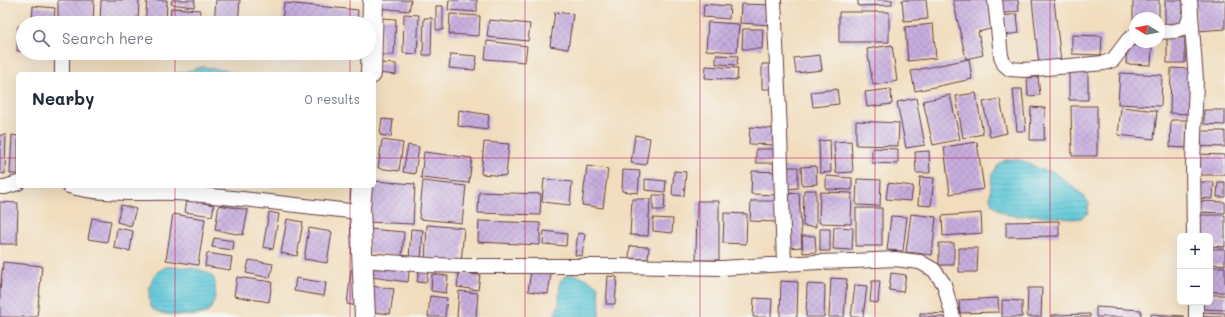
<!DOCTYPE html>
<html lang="en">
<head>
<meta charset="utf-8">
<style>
  body { margin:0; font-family:Mali,sans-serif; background:#f2f2f3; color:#1f2937 }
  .controls { position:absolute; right:12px; bottom:12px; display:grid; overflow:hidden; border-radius:6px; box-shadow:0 4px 16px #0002 }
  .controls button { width:36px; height:36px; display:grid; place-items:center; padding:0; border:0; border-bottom:1px solid #e0e1e3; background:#fff; color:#1f2937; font:20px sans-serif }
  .compass { position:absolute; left:1129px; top:12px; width:36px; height:36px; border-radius:50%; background:#fff; box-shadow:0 4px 16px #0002; rotate:280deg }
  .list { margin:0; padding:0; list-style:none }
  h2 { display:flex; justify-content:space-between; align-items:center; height:52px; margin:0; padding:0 16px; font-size:17px }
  h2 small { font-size:13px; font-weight:400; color:#747a83 }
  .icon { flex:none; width:22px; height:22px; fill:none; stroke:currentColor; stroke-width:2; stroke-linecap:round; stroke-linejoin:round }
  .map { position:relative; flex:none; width:1225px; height:317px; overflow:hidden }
  .search { position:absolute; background:#fff; box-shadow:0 4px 16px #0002; left:16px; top:16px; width:360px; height:44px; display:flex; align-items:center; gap:10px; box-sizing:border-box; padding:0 14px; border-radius:22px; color:#747a83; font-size:15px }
  .panel { position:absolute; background:#fff; box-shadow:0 4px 16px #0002; left:16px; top:72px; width:360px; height:116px; border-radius:6px }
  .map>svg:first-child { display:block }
  .water { fill:url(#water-rules); stroke:#547382 }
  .building { fill:url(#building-cross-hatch) }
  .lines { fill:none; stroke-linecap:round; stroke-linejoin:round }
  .street-casing { stroke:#633c41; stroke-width:16 }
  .secondary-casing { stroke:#633c41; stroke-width:22 }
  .street { stroke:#fff; stroke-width:14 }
  .secondary { stroke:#fff; stroke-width:20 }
  .grid { fill:none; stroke:#c2185b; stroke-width:1; stroke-opacity:0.55 }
</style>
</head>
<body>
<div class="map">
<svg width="1225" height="317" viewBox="0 0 1225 317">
  <defs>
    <pattern id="water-rules" width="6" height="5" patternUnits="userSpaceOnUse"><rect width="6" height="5" fill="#5dc7d8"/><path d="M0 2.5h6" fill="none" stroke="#52aaba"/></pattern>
    <pattern id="building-cross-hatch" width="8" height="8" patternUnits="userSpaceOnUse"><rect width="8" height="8" fill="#c7adde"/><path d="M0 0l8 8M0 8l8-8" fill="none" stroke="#ac94bf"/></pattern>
  </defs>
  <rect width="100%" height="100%" fill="#f6f6f2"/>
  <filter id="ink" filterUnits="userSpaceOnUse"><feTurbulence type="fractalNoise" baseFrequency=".025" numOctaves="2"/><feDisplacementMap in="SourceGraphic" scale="8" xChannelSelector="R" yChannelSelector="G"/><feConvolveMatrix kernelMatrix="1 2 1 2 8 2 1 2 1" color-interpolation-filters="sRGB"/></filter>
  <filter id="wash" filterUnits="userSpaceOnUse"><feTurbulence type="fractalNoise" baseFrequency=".012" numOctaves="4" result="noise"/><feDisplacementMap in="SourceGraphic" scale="16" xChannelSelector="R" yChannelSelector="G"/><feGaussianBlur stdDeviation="0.9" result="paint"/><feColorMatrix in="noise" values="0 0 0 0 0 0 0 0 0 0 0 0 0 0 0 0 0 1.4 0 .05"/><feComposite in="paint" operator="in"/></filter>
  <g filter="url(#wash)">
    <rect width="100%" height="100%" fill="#f1ddbd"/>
    <!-- water -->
    <path class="water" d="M203 67 224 70 237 74H175Z
      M1015 159 1023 161 1040 169 1054 172 1083 195 1089 203 1088 213 1081 218 1072 219 1059 217 1032 215 1020 216 1008 215 999 210 992 204 990 198 992 174 1000 163 1006 160Z
      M166 267C178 267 208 266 214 279 215 281 215 283 215 285 217 295 214 303 209 311 203 317 164 317 154 310 146 305 149 283 154 276 156 272 162 269 166 267Z
      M574 274 588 279 598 286 600 302 599 317H553L559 305 560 281 565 276Z"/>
    <g id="blocks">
      <!-- building -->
      <path class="building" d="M58 0H94L93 23H58Z
        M101 0H139L138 23H100Z
        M147 0H167L166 23H145Z
        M172 0H195L194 7 171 4Z
        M216 0H240L238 23H214Z
        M380 0H411L409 11 379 8Z
        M449 0H477V12L448 10Z
        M858 0H892V5L858 6Z
        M902 0H926L928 19 904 21Z
        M953 0H988L995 28 978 32 983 55 966 59Z
        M1005 0H1018L1019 11 999 14 998 1Z
        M1032 0H1054L1061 62 1039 65Z
        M1133 0H1159V18H1135V25H1133Z
        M1165 0H1183V24H1165Z
        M1195 0H1225V29L1197 31Z
        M284 3 358 10 357 23H282Z
        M704 4 730 6 729 19 703 17Z
        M741 4 771 5 770 25 740 23Z
        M33 6 55 8 54 23 32 22Z
        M436 6H443V30H436Z
        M171 8 200 10 199 23H170Z
        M555 12 573 14 568 49 550 46Z
        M839 12H889V42H839Z
        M404 14 419 15 417 54 403 53Z
        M450 14 480 16 479 36 449 34Z
        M1017 14 1019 33 1004 35 1002 16Z
        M382 18 396 19 394 55H381Z
        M424 18H432L431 55H423Z
        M489 20 530 24 528 41 487 37Z
        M708 22 739 24 737 52 706 50Z
        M933 24 936 58 908 61 905 27Z
        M18 26H23V51H17Z
        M743 29H763L762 49H742Z
        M1072 35 1102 36 1101 55 1072 54Z
        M1167 38H1185V63H1167Z
        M487 41 527 46 525 62 485 59Z
        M892 45 897 81 873 85 867 49Z
        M1127 45 1152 47 1151 65 1126 64Z
        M211 53H235V58L210 56Z
        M451 54 477 56 475 70 449 68Z
        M716 55 738 56 737 65 716 64Z
        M820 55 822 70 796 73 794 58Z
        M969 59 972 79 915 91 911 71Z
        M379 63 396 64V75L378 73Z
        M762 64H774V89H762Z
        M706 66 738 68 737 80 705 78Z
        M1171 68 1192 69 1190 114 1170 113Z
        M1069 70H1088V100H1069Z
        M1120 73 1162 75 1161 106 1118 104Z
        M1038 77 1040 95 1028 96 1027 78Z
        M837 89 839 104 813 107 811 92Z
        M891 89 892 104 867 107 865 92Z
        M1013 89H1022L1026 131H1017Z
        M976 93 983 134 963 138 956 96Z
        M950 95 960 139 933 145 923 101Z
        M916 98 925 145 906 148 897 102Z
        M1000 99 1007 133 990 137 983 102Z
        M1071 106H1097V156H1072Z
        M1031 107 1045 108 1044 140H1030Z
        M1121 107 1157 111 1154 139 1118 135Z
        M459 110 489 115 487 130 458 126Z
        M1204 110H1225V125L1204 124Z
        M382 119 393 120 391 137 380 135Z
        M1171 120H1187L1186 148 1170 147Z
        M856 121 899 123 898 146 856 145Z
        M750 127 777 129 776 145 749 144Z
        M1198 131H1225V147L1197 146Z
        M0 135H6L5 174 0 173Z
        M12 135 18 136V174H10Z
        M635 135 650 138 646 165 631 163Z
        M382 140 403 143 399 171 378 168Z
        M830 140 831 172 820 173 819 141Z
        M851 141 853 172 836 173 834 142Z
        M484 142 509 144 506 176 481 174Z
        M977 142 984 189 950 194 944 147Z
        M408 145 419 147 415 174 403 172Z
        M872 148 898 149V164L872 163Z
        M756 149H774V163H756Z
        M929 151 930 173H916L915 152Z
        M424 152 472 158 469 183 421 178Z
        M1197 154 1225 155V175H1197Z
        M587 166 608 169 603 208 582 205Z
        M816 166 817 184 802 185 801 167Z
        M783 167H798V188L784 189Z
        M623 170 640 171 638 193 622 191Z
        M674 171 686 172 684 196 672 195Z
        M752 171 778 172 777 195 751 194Z
        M826 176 852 178V190L826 189Z
        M920 177 934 178 931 206 918 205Z
        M544 179 572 182 570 205 542 202Z
        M645 179 666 181 665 192 645 190Z
        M857 179 881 180 880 206 856 205Z
        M374 181 415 184 413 224 367 222 369 186H374Z
        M423 181 466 186 462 223 419 219Z
        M1196 182H1214L1213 199 1196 198Z
        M1218 182H1225V197H1217Z
        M888 183 913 186 911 201 886 199Z
        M804 190H816V227L803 226Z
        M479 192 541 194 540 215 478 213Z
        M820 192 852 193 851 224 819 223Z
        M799 193 802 247 787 248 784 194Z
        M653 195H665L664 210H653Z
        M632 199H650L648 236 630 235Z
        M187 200 214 205 212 216 185 212Z
        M697 201H719V260H696Z
        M751 201H777L776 222 750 221Z
        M1196 201 1225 202V213L1196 212Z
        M0 202 18 203 17 244H0Z
        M121 205 136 209 131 226 117 222Z
        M219 205 248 210 243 235 215 230Z
        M856 208H882V246H856Z
        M269 212 279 214 273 249 263 247Z
        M724 213 747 214 746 244 723 243Z
        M981 213 982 233 943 236 942 216Z
        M173 214 205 219 198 265 166 260Z
        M911 214 936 217 932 255 906 252Z
        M1198 215H1225V247L1210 246V236H1197Z
        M891 216 907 217 903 251 887 250Z
        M92 218 111 221 107 242 88 239Z
        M653 218 673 219 672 233 653 231Z
        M287 219 303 222 297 256 281 253Z
        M479 221 540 223V245L478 242Z
        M1059 221V236L1006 237V222Z
        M427 225 464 228 461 264 425 261Z
        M834 227 853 228 852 250 833 249Z
        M117 228 133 231 130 251 114 248Z
        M309 228 332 232 327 263 304 259Z
        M369 229 404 232 402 256 368 253Z
        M411 229 423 230 421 261 409 260Z
        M820 229H830V251H820Z
        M544 231 567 234 566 246 543 244Z
        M578 233 585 234 582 256 575 255Z
        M802 236H815L816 252 803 253Z
        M214 238 234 241 233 250 212 247Z
        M939 243H954V265H939Z
        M630 246 649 247 648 259 629 258Z
        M959 248H978L977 272H959Z
        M1210 249H1225V265L1210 264Z
        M207 253 232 257 230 270 205 266Z
        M249 260 273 264 270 278 246 273Z
        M3 262 42 266 37 317H0V291Z
        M366 265 409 271 408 282 364 276Z
        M1210 267H1225V292H1210Z
        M351 270 361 271 357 306 347 304Z
        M419 270 428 271 426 283 417 282Z
        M531 271 551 274 548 294 528 291Z
        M459 273 480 275 478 290 457 287Z
        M891 273 906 275 903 292 889 290Z
        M432 274 448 276 446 293 431 291Z
        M608 276 617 277 615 304H606Z
        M237 277 272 282 269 302 234 296Z
        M296 278 326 283 324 296 294 291Z
        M831 278 847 279 844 317H829Z
        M781 281 798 282 797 317H780Z
        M872 281H880L878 303 870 302Z
        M807 284 825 285 824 317H806Z
        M855 285 867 286 863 317H851Z
        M371 286 394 289 390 314 367 311Z
        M1028 288H1042L1041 317H1027Z
        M459 291 478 293 476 317H457Z
        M1210 295H1225V310L1199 309 1200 302H1210Z
        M430 296 447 298 445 317H428Z
        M754 298 772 299 771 317H753Z
        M998 298 999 312 960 313 959 300Z
        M1002 300 1022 301V317H1002Z
        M1096 307 1141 310V317H1096Z
        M1202 312 1225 313V317H1202Z
        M920 313 949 314V317H920Z
        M1090 314V317H1051V315Z
        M1151 314 1184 316V317H1151Z"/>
    </g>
  </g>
  <g filter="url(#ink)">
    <use href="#blocks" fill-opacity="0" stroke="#633c41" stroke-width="1"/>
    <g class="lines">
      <defs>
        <path id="street" d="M774 0 780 133 784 264
          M995 0 1001 56 1004 64 1010 69 1024 70 1104 63 1113 60 1128 40 1135 35
          M1191 14 1196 80 1193 164 1194 236
          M1159 32 1175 31 1186 28 1191 14 1190 0
          M62 53V74
          M69 186C104 196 140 192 175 193 238 197 299 206 361 212
          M0 187H5L18 183
          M362 260 430 265 462 266H616L722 268 818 262 853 261 895 259 920 262 934 270 944 284 953 317
          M1196 302V317"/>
        <path id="secondary" d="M371 74 373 0
          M362 186 360 208 365 317"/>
      </defs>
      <!-- street casing -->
      <use href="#street" class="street-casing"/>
      <!-- secondary casing -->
      <use href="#secondary" class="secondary-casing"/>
      <!-- street -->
      <use href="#street" class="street"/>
      <!-- secondary -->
      <use href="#secondary" class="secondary"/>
    </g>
  </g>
  <!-- grid -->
  <path class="grid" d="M175 0V23M350 0V23M525 0V317M700 0V317M875 0V317M1050 0V317M175 53V74M350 53V74M0 158H18M374 158H1225M175 186V317M350 186V317"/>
</svg>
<div class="controls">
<button>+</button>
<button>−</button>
</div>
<svg class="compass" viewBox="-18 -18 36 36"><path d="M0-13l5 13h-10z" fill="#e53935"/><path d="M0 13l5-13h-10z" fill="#747a83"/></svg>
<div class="search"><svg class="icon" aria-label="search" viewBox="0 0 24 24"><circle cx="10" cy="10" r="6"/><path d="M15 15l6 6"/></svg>Search here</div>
<section class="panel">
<h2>Nearby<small>0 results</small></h2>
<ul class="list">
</ul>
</section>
</div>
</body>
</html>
